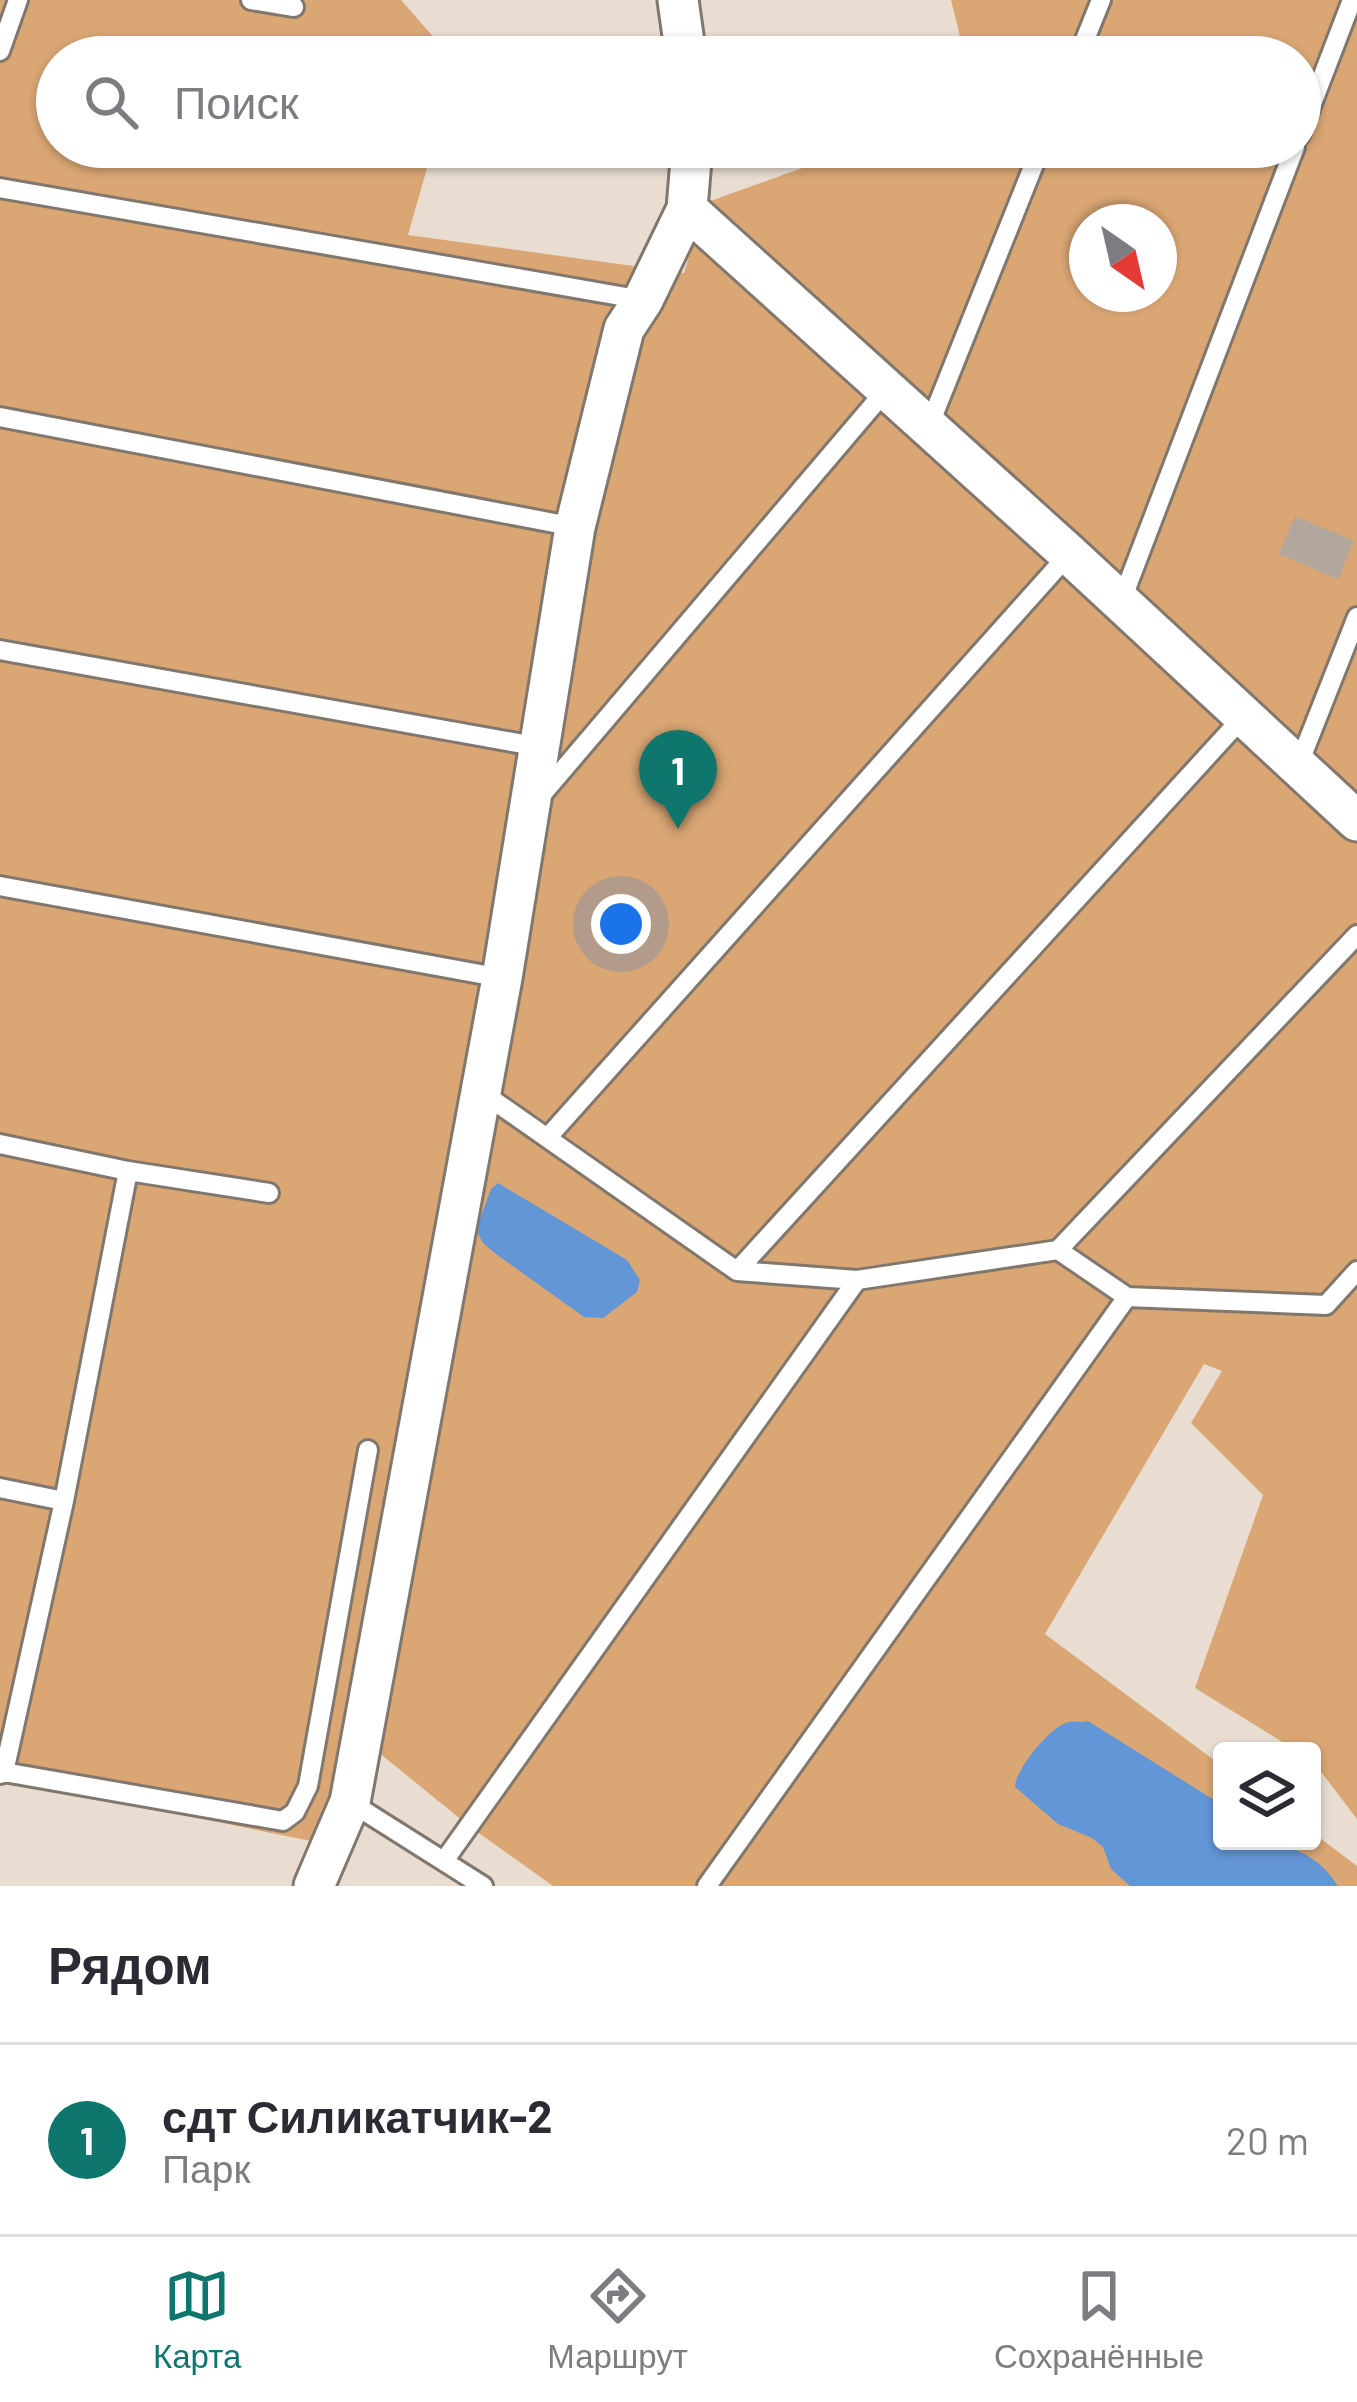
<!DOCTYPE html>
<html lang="ru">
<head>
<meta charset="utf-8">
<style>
  body { margin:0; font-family:Barlow,sans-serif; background:#f7f7f7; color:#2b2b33 }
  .controls { position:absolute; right:36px; bottom:36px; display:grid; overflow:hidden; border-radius:12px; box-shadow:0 3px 9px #0004 }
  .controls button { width:108px; height:108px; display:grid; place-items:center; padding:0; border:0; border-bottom:3px solid #e1e1e2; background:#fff; color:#2b2b33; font:60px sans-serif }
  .compass { position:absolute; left:1069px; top:204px; width:108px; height:108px; border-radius:50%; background:#fff; box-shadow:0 3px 9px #0004; rotate:146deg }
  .you { position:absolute; left:621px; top:924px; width:42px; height:42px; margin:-30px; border:9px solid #fff; border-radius:50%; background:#1a73e8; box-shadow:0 0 0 18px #1a73e833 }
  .badge { display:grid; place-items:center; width:78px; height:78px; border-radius:50%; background:#0f766e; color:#fff; font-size:39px; font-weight:700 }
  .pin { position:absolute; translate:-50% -99px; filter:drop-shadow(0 3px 6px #0008) }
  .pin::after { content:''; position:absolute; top:63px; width:42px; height:36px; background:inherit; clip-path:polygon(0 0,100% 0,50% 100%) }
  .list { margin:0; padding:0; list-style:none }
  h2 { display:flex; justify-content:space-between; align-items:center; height:156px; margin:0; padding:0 48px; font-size:51px }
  h2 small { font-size:39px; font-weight:400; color:#7c7c81 }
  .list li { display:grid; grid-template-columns:78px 1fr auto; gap:36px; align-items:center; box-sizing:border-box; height:192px; padding:0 48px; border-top:3px solid #e1e1e2 }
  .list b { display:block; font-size:45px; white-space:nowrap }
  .list p { margin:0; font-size:39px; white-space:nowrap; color:#7c7c81 }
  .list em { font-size:39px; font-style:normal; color:#7c7c81 }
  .icon { flex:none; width:66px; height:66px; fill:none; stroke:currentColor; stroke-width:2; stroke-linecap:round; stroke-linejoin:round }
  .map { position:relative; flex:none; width:1357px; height:1886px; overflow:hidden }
  .search { position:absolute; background:#fff; box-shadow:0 3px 9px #0004; left:36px; right:36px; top:36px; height:132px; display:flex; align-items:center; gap:30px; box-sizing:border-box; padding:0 42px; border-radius:66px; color:#7c7c81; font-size:45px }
  .sheet { height:348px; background:#fff }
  nav { display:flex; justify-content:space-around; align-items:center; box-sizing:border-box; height:168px; border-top:3px solid #e1e1e2; background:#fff; font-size:33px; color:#7c7c81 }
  nav a { display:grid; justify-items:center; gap:6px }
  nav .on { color:#0f766e }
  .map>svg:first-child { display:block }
  .green { fill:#d9a674; fill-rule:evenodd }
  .water { fill:#6396d6 }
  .building { fill:#b2a79c }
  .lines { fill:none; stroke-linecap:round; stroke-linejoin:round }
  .lane-casing { stroke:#81776d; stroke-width:24 }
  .street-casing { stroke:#81776d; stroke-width:45 }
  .lane { stroke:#fff; stroke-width:18 }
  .street { stroke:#fff; stroke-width:39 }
</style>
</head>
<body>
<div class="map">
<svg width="1357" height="1886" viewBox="0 0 1357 1886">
  <rect width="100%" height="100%" fill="#e9ddd2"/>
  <!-- green -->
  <path class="green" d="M0 0H401L451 57H57V147H433L408 235 684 273 705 203 861 147H1300V57H965L951 0H1357V1819L1312 1760V1751H1297L1195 1688 1263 1495 1191 1423 1222 1371 1204 1364 1045 1634 1222 1766V1841H1312V1832L1357 1866V1886H553L469 1826 367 1743 316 1842 0 1778ZM1087 222H1159V294H1087Z"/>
  <!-- water -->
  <path class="water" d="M498 1183 627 1260 640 1280 637 1292 603 1318 584 1317 496 1254 483 1243 476 1230 491 1189Z
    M1088 1721 1222 1805V1841C1267 1841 1311 1842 1338 1886H1130L1111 1869 1103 1847 1092 1838 1058 1824 1015 1787C1015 1770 1051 1725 1069 1722 1076 1721 1082 1723 1088 1721Z"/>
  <!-- building -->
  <path class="building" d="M1295 516 1354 541 1338 579 1279 554Z"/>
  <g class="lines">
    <defs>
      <path id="lane" d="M251 0 294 7
        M0 51 18 0
        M1078 57 1101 0
        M1300 135 1352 0
        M0 188 643 300
        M0 417 575 527
        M929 426 1041 147
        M1121 602 1295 147
        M0 650 540 747
        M1298 766 1357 617
        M539 798 886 390
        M0 886 502 978
        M480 1091 737 1271 857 1280 1058 1250 1357 935
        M548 1137 1069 554
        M0 1144 128 1171 269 1193
        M1058 1250 1127 1297 1326 1305 1357 1271
        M737 1271 1243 717
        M0 1488 64 1501
        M4 1772 283 1821 295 1812 308 1786 368 1450
        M0 1774 4 1772 64 1501 128 1171
        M350 1802 483 1886
        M444 1861 857 1280
        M707 1886 1127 1297"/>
      <path id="street" d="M678 0 686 57
        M687 209 1069 554 1357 821
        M314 1886 350 1802 502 978 575 527 624 329 643 300 687 209 692 147"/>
    </defs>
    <!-- lane casing -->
    <use href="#lane" class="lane-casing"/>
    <!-- street casing -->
    <use href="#street" class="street-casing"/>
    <!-- lane -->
    <use href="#lane" class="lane"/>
    <!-- street -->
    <use href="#street" class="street"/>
  </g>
</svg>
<div class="controls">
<button><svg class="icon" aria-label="layers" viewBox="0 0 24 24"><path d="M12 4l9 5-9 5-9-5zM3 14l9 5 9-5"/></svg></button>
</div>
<svg class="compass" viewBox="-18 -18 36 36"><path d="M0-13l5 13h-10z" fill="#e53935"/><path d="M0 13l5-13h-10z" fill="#7c7c81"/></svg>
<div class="you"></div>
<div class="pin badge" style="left:678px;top:829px">1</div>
<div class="search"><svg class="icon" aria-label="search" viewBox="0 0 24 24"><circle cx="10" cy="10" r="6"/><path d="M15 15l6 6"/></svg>Поиск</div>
</div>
<section class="sheet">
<h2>Рядом<small></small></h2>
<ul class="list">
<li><span class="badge">1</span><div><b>сдт Силикатчик-2</b><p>Парк</p></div><em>20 m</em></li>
</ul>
</section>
<nav>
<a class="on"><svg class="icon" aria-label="map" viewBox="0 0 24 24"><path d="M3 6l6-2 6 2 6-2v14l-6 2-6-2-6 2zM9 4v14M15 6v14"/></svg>Карта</a>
<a><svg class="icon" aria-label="directions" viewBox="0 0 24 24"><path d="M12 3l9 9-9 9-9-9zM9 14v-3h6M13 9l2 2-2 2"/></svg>Маршрут</a>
<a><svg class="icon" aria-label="saved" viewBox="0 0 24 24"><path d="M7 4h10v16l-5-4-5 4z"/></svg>Сохранённые</a>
</nav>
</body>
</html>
